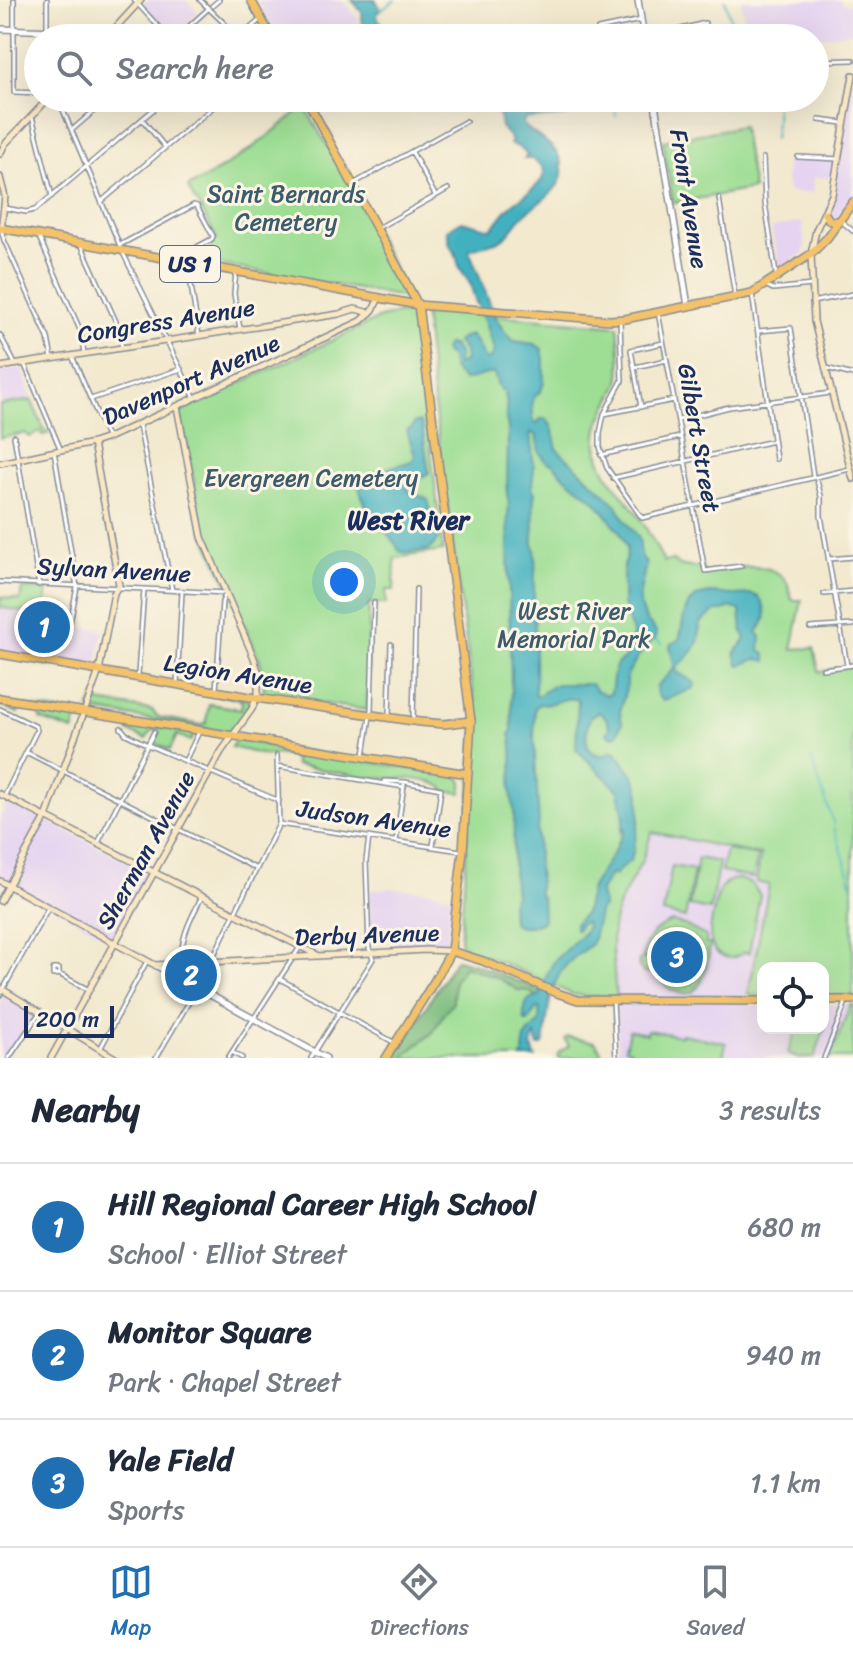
<!DOCTYPE html>
<html lang="en">
<head>
<meta charset="utf-8">
<style>
  body { margin:0; font-family:Sriracha,sans-serif; background:#f2f2f3; color:#1f2937 }
  .controls { position:absolute; right:24px; bottom:24px; display:grid; overflow:hidden; border-radius:16px; box-shadow:0 8px 32px #0002 }
  .controls button { width:72px; height:72px; display:grid; place-items:center; padding:0; border:0; border-bottom:2px solid #e0e1e3; background:#fff; color:#1f2937; font:40px sans-serif }
  .scale { position:absolute; left:24px; bottom:20px; width:90px; box-sizing:border-box; padding-left:8px; border:4px solid #1b2f5e; border-top:0; font-size:22px; line-height:28px; white-space:nowrap; color:#1b2f5e; -webkit-text-stroke:6px #fcf5e5; paint-order:stroke }
  .you { position:absolute; left:344px; top:582px; width:28px; height:28px; margin:-20px; border:6px solid #fff; border-radius:50%; background:#1a73e8; box-shadow:0 0 0 12px #1a73e833 }
  .badge { display:grid; place-items:center; width:52px; height:52px; border-radius:50%; background:#1f6fb2; color:#fff; font-size:26px; font-weight:700 }
  .pin { position:absolute; translate:-50% -50%; border:4px solid #fff; box-shadow:0 2px 8px #0006 }
  .list { margin:0; padding:0; list-style:none }
  h2 { display:flex; justify-content:space-between; align-items:center; height:104px; margin:0; padding:0 32px; font-size:34px }
  h2 small { font-size:26px; font-weight:400; color:#747a83 }
  .list li { display:grid; grid-template-columns:52px 1fr auto; gap:24px; align-items:center; box-sizing:border-box; height:128px; padding:0 32px; border-top:2px solid #e0e1e3 }
  .list b { display:block; font-size:30px; white-space:nowrap }
  .list p { margin:0; font-size:26px; white-space:nowrap; color:#747a83 }
  .list em { font-size:26px; font-style:normal; color:#747a83 }
  .icon { flex:none; width:44px; height:44px; fill:none; stroke:currentColor; stroke-width:2; stroke-linecap:round; stroke-linejoin:round }
  .map { position:relative; flex:none; width:853px; height:1058px; overflow:hidden }
  .search { position:absolute; background:#fff; box-shadow:0 8px 32px #0002; left:24px; right:24px; top:24px; height:88px; display:flex; align-items:center; gap:20px; box-sizing:border-box; padding:0 28px; border-radius:44px; color:#747a83; font-size:30px }
  .sheet { height:488px; background:#fff }
  nav { display:flex; justify-content:space-around; align-items:center; box-sizing:border-box; height:112px; border-top:2px solid #e0e1e3; background:#fff; font-size:22px; color:#747a83 }
  nav a { display:grid; justify-items:center; gap:4px }
  nav .on { color:#1f6fb2 }
  .map>svg:first-child { display:block }
  .built { fill:#e5d3f1 }
  .green { fill:#9ede94; stroke:#5c8679; stroke-width:2 }
  .forest { fill:#7ebd7e; stroke:#4c766e; stroke-width:2 }
  .water { fill:#43b1bf; stroke:#2f708e; stroke-width:2; fill-rule:evenodd }
  .lines { fill:none; stroke-linecap:round; stroke-linejoin:round }
  .stream { stroke:#43b1bf; stroke-width:2 }
  .minor-casing { stroke:#868c96; stroke-width:6 }
  .tertiary-casing { stroke:#868c96; stroke-width:8 }
  .secondary-casing { stroke:#868c96; stroke-width:8 }
  .primary-casing { stroke:#868c96; stroke-width:10 }
  .trunk-casing { stroke:#868c96; stroke-width:10 }
  .minor { stroke:#fff; stroke-width:3 }
  .tertiary { stroke:#fff; stroke-width:5 }
  .secondary { stroke:#fae7c3; stroke-width:5 }
  .primary { stroke:#f3c26a; stroke-width:7 }
  .trunk { stroke:#f3c26a; stroke-width:7 }
  .labels { text-anchor:middle; dominant-baseline:central; stroke-width:6; stroke-linejoin:round; paint-order:stroke }
  .shield { fill:#fcf5e5; stroke:#5e6a86; stroke-width:2 }
  .shield-label { font-size:22px; font-weight:bold; fill:#1b2f5e }
  .park-label { font-size:24px; fill:#3c5b6c; stroke:#fcf5e5 }
  .street-label { font-size:24px; fill:#1b2f5e; stroke:#fcf5e5 }
  .neighbourhood-label { font-size:26px; font-weight:bold; fill:#1b2f5e; stroke:#fcf5e5 }
</style>
</head>
<body>
<div class="map">
<svg width="853" height="1058" viewBox="0 0 853 1058">
  <rect width="100%" height="100%" fill="#fcf5e5"/>
  <filter id="ink" filterUnits="userSpaceOnUse"><feTurbulence type="fractalNoise" baseFrequency=".0125" numOctaves="2"/><feDisplacementMap in="SourceGraphic" scale="16" xChannelSelector="R" yChannelSelector="G"/><feConvolveMatrix kernelMatrix="1 2 1 2 8 2 1 2 1" color-interpolation-filters="sRGB"/></filter>
  <filter id="wash" filterUnits="userSpaceOnUse"><feTurbulence type="fractalNoise" baseFrequency=".006" numOctaves="4" result="noise"/><feDisplacementMap in="SourceGraphic" scale="32" xChannelSelector="R" yChannelSelector="G"/><feGaussianBlur stdDeviation="1.8" result="paint"/><feColorMatrix in="noise" values="0 0 0 0 0 0 0 0 0 0 0 0 0 0 0 0 0 1.4 0 .05"/><feComposite in="paint" operator="in"/></filter>
  <g filter="url(#wash)">
    <rect width="100%" height="100%" fill="#f2e9cf"/>
    <!-- built -->
    <path class="built" d="M147 0H186L198 13 173 37 142 5Z
      M257 0H342L358 19 359 29 357 38H278Z
      M741 0H841L842 4 853 5V32L815 38H748Z
      M853 75V202L840 221 825 214 835 178 814 177 812 193 789 192 786 181V162L812 156 839 158Z
      M802 222 805 249 803 253 780 268 771 228Z
      M22 368 31 399 0 404V371Z
      M22 588 49 589 45 607 54 609 52 621 103 630 96 667 0 650V597L20 599Z
      M9 801 151 874 113 940 0 878V817Z
      M652 832 761 855 756 882 769 885 745 1005H763V1028H823V1005L853 1004V1058H619L612 947 613 925 619 904 648 845Z
      M390 888 424 890 453 896 447 941 444 945 394 948 392 927 371 929 370 890Z
      M4 994 35 1014 5 1058H0V1000Z"/>
    <!-- green -->
    <path class="green" d="M304 106 354 191 409 298 210 263 211 242 217 239 197 201H195L188 187C231 166 268 138 304 106Z
      M742 126 753 189 673 203 663 141Z
      M426 309 618 326C619 342 623 367 619 382 612 403 594 420 597 445 599 474 625 495 640 518 649 532 656 547 664 562L672 560C681 568 690 567 702 567L704 573C728 570 769 557 786 581 789 586 790 594 792 600H802L792 649 814 648 819 671 821 672 839 668 853 667V996H823V968H763V996L748 995 769 885 756 882 761 855 652 832 642 861 619 904 613 925 612 947 616 997 583 996 572 994 487 956 463 948 460 940 476 714 434 404 424 312Z
      M414 310 443 551 395 558 394 590H386V604L369 603 367 710 263 695 264 684 260 660 204 533 180 411 380 318Z
      M31 400 44 429 50 433 43 435 41 431 29 437 26 433 0 438V405Z
      M22 588 47 590 45 607 54 609 51 621 40 619 33 614 0 607 1 597 20 600Z
      M188 689 250 700V702L243 715 228 732 91 710 90 708 95 697 98 698V702L152 710 158 717 202 725 206 723 209 704 241 709 242 703 240 699 184 690Z
      M0 702 77 714 78 716 73 731 40 719 41 714 22 706 18 713 0 705Z
      M110 719 194 733 195 734 191 741 177 735 170 750 153 743 158 732 153 729 146 739 130 732 126 724H117Z
      M236 740 457 776 462 781V793L444 791 443 787C425 777 396 778 376 778 349 776 322 769 295 765L294 757 277 754 264 755 231 747Z
      M726 850 758 856 753 878 721 872Z
      M698 858 719 862 710 910 689 906Z
      M672 866 694 870 685 918 663 913Z
      M740 879 752 884 760 895 749 953 744 952C731 962 715 959 711 941 708 931 716 893 723 886 728 880 733 879 740 879Z
      M672 922 684 925 706 936V944H710C708 964 703 1006 672 990 664 986 658 978 652 972L645 974 638 966 640 964 638 962 643 958 645 960 647 958 643 956C646 939 656 927 672 922Z
      M456 959 472 963 546 993 544 1019 531 1035V1058H394Z
      M853 1004V1058H830L850 1006Z
      M823 1018 828 1020 814 1058H800L788 1053 797 1028H823Z
      M629 1030 646 1034 647 1030 680 1036 681 1034 726 1043 723 1058H628L630 1050 625 1048Z
      M568 1037 595 1042 605 1058H558L559 1053 569 1046 565 1039Z"/>
    <!-- forest -->
    <path class="forest" d="M456 959 472 963 542 991V994L538 997 528 991 518 990 496 977 464 966 454 981 453 1002 443 1015 432 1033 406 1054 405 1058H394Z"/>
    <!-- water -->
    <path class="water" d="M352 0H376L381 10 377 12V17L386 29 383 38H362V12Z
      M493 98H517L521 111C528 109 533 111 541 111 556 110 569 109 584 110 565 118 548 119 527 118L524 120 523 124C534 136 552 142 559 157 573 187 539 200 524 215 514 224 511 235 498 241 489 245 477 246 469 250L495 316 504 331 514 341 535 344 542 349 544 359V382L541 391 535 396 532 405 534 423 538 424 540 419H546L552 427 557 449 617 505 625 520 639 538 641 555 646 564C643 582 634 600 645 618 649 626 654 626 657 634L655 640 651 641 639 655 627 675V684L620 711 622 723 616 736H610L607 733 610 729C608 721 606 716 599 712L591 716C584 732 582 757 606 755L610 751 616 752 635 778 640 793 639 819 633 853 630 861 620 869 615 876 612 873C609 877 601 887 600 892 600 898 604 901 603 908L600 909 592 943C582 952 571 958 563 969 548 989 548 1018 544 1042L542 1045 538 1046 535 1035C530 1042 532 1050 536 1058H523C523 1037 525 1035 540 1021L539 1008H537L528 1021H525C523 1015 524 1002 531 998 534 996 537 997 540 995L547 975 554 961 584 932 587 926 585 922 580 924 577 930H575V924L585 913 591 887 613 853 625 829 624 828 621 831 624 818 619 791 576 749 578 700C564 695 556 706 539 704L535 708 534 738 539 824 537 829 539 895 542 897 543 919 541 923C531 926 521 929 512 922L511 903 515 895C511 869 514 840 514 814 514 805 511 797 511 789 512 775 514 746 510 734L512 731 508 546C510 536 507 527 508 516 508 508 510 503 507 495L508 427C503 417 508 410 506 399 504 386 505 397 499 387 496 383 496 378 494 374 484 372 474 380 463 380 455 373 451 368 451 357L445 353 444 349 447 345H453L459 355 457 364H461L465 360 464 351 457 342 462 338 470 335C479 343 478 350 485 359H490L494 351 485 323 473 295 472 287 459 266 455 252 450 245 447 230 462 221 491 229C499 221 504 211 513 204 521 197 552 181 542 166 541 165 532 159 531 159H524L527 155C523 150 517 145 510 144L512 140 501 127 497 106 492 105 495 101ZM530 433 536 434 539 452 547 462 553 464 566 478 596 502 620 532 627 547 626 561 623 567V603L633 634 632 641 625 658 617 664 614 671 611 693 606 695 596 690 591 684H556L537 696 535 694C536 660 534 628 534 593 534 582 537 558 535 549 535 547 533 545 533 543 532 538 534 530 534 524 534 513 532 504 535 493L532 488 534 467Z
      M420 422 422 425 429 473 410 483 407 489C413 496 421 495 428 500 431 514 437 525 438 540L429 550 408 553 399 551C393 535 379 528 369 515 364 508 368 510 365 503 359 489 355 486 368 474L412 461 415 456 407 431 413 427 414 423Z
      M709 593C718 593 727 595 735 595 750 594 761 591 765 610 767 621 764 624 757 631L761 637 760 651 765 654 767 661 757 659 741 665 738 664 735 653 745 641V635L742 633 740 610 729 607 724 611H716L700 623C699 628 700 633 699 638 697 649 686 660 677 666L676 671 695 683 694 688 663 701 657 695 656 687 673 670 674 665 670 646 672 643 679 640C685 618 681 597 709 593Z"/>
    <g class="lines">
      <!-- stream -->
      <path class="stream" d="M725 0 736 38
        M381 10 395 0
        M561 98 558 99 561 111
        M773 98C779 111 775 125 774 139
        M583 110 615 107 616 117
        M653 638 662 644
        M811 758 834 825
        M834 828 849 873
        M849 876 851 883
        M852 887 853 889"/>
    </g>
  </g>
  <g filter="url(#ink)">
    <g class="lines">
      <defs>
        <path id="minor" d="M14 0V92L38 93
          M47 0V38
          M134 0 169 38
          M200 0 226 25 231 38
          M212 6 219 0
          M598 29 641 20
          M176 38 208 9
          M239 38 261 19
          M646 38 705 23
          M815 61 853 60
          M58 98 122 251 194 396
          M32 116 52 196
          M142 119 165 147
          M819 120 843 123
          M72 130 109 98
          M412 152 435 195
          M798 157 839 159
          M763 158 765 203 776 274
          M353 184 466 121
          M719 198 735 296
          M102 201 224 98
          M5 208 26 212 35 210 167 98
          M840 220 853 231
          M378 228 448 189
          M1 229 4 240 48 338 52 359
          M38 235 81 332 84 354
          M81 244 118 326 122 348
          M120 245 194 205 197 206 213 236 212 239 197 247 191 285 199 336
          M236 271 234 294 240 329
          M765 285 773 289 812 285
          M752 293 776 459
          M812 302 853 294
          M658 312 705 571 741 566
          M620 320 622 381 604 414 600 433V447L607 468 642 518 850 469
          M758 331 791 328 813 476
          M0 335 15 364
          M72 356 107 437
          M24 363 60 448
          M635 367 667 360
          M826 368 853 375
          M91 399 181 369
          M641 407 631 350 663 343
          M604 414 674 400
          M678 420 729 407 831 393
          M139 425 172 590
          M14 436 39 585
          M54 451 77 587 69 628
          M601 455 680 437
          M816 477 821 496V516L847 665
          M613 478 773 441
          M829 559 853 557
          M0 582 226 593 222 602 216 690
          M824 594 853 591
          M810 628 853 625
          M823 669 853 665
          M138 674 144 590
          M177 684 182 592
          M0 709 35 726 37 730 5 795
          M389 717 391 644
          M413 721 416 589
          M121 728 126 734 148 745 279 801
          M26 752 255 868
          M364 755 371 710 374 603
          M185 761 199 732
          M277 766 404 787
          M384 781 405 782 441 789 433 846
          M279 824 461 851
          M396 841 404 785
          M98 843 154 732
          M181 963C181 935 190 921 202 896
          M59 974V969H53V975L59 974 89 990
          M280 979 395 1043
          M0 995 48 908
          M613 1001 616 1058
          M100 1049 147 961
          M232 1052 242 1058
          M9 1058 40 1012
          M156 1058 199 985 279 824 277 755
          M228 1058 300 947
          M311 1058 373 959 369 948 366 861 369 837
          M824 1058 845 1005V1000"/>
        <path id="tertiary" d="M638 0 644 38
          M0 29 110 33
          M654 98 688 306
          M155 965 326 1058"/>
        <path id="secondary" d="M106 38 141 0
          M853 75 832 195 816 230 811 254 814 321 853 479
          M0 154 5 144 49 98
          M0 177 5 197 1 229
          M0 367 339 314 355 309 370 313
          M0 463 93 443 108 438 361 321 373 310 379 298
          M0 794 319 956
          M15 873 46 817 99 671 114 593 119 585 93 443
          M0 881 155 965 426 950 451 951
          M0 901 14 875
          M0 988 115 1058
          M51 1058 221 752 252 709 258 694V671L254 658 202 537 177 407"/>
        <path id="primary" d="M251 0 272 38
          M306 98 418 305 471 721
          M825 214 830 221H840
          M0 228 418 305 610 320 625 319 752 293 811 254 827 238 853 202
          M386 1058 435 980 451 951"/>
        <path id="trunk" d="M0 654 256 698 420 722 444 724 471 721 463 851 451 951 483 961 557 993 578 1000 763 1001
          M0 698 468 774
          M823 1000H853"/>
      </defs>
      <!-- minor casing -->
      <use href="#minor" class="minor-casing"/>
      <!-- tertiary casing -->
      <use href="#tertiary" class="tertiary-casing"/>
      <!-- secondary casing -->
      <use href="#secondary" class="secondary-casing"/>
      <!-- primary casing -->
      <use href="#primary" class="primary-casing"/>
      <!-- trunk casing -->
      <use href="#trunk" class="trunk-casing"/>
      <!-- minor -->
      <use href="#minor" class="minor"/>
      <!-- tertiary -->
      <use href="#tertiary" class="tertiary"/>
      <!-- secondary -->
      <use href="#secondary" class="secondary"/>
      <!-- primary -->
      <use href="#primary" class="primary"/>
      <!-- trunk -->
      <use href="#trunk" class="trunk"/>
    </g>
  </g>
  <g class="labels">
    <!-- shield labels -->
    <rect class="shield" x="160" y="246" width="60" height="36" rx="6"/>
    <g class="shield-label">
      <text x="190" y="264">US 1</text>
    </g>
    <!-- park labels -->
    <g class="park-label">
      <text x="286" y="194">Saint Bernards<tspan x="286" dy="28">Cemetery</tspan></text>
      <text x="311" y="478">Evergreen Cemetery</text>
      <text x="574" y="611">West River<tspan x="574" dy="28">Memorial Park</tspan></text>
    </g>
    <!-- street labels -->
    <g class="street-label">
      <text transform="translate(689 199) rotate(81)">Front Avenue</text>
      <text transform="translate(166 321) rotate(-9)">Congress Avenue</text>
      <text transform="translate(191 380) rotate(-24)">Davenport Avenue</text>
      <text transform="translate(699 438) rotate(80)">Gilbert Street</text>
      <text transform="translate(114 570) rotate(3)">Sylvan Avenue</text>
      <text transform="translate(238 674) rotate(9)">Legion Avenue</text>
      <text transform="translate(374 819) rotate(8)">Judson Avenue</text>
      <text transform="translate(146 850) rotate(-61)">Sherman Avenue</text>
      <text transform="translate(367 935) rotate(-2)">Derby Avenue</text>
    </g>
    <!-- neighbourhood labels -->
    <g class="neighbourhood-label">
      <text x="408" y="520">West River</text>
    </g>
  </g>
</svg>
<div class="controls">
<button><svg class="icon" aria-label="locate" viewBox="0 0 24 24"><circle cx="12" cy="12" r="6"/><path d="M12 2v4M12 18v4M2 12h4M18 12h4"/></svg></button>
</div>
<div class="scale">200 m</div>
<div class="you"></div>
<div class="pin badge" style="left:44px;top:627px">1</div>
<div class="pin badge" style="left:191px;top:975px">2</div>
<div class="pin badge" style="left:677px;top:957px">3</div>
<div class="search"><svg class="icon" aria-label="search" viewBox="0 0 24 24"><circle cx="10" cy="10" r="6"/><path d="M15 15l6 6"/></svg>Search here</div>
</div>
<section class="sheet">
<h2>Nearby<small>3 results</small></h2>
<ul class="list">
<li><span class="badge">1</span><div><b>Hill Regional Career High School</b><p>School · Elliot Street</p></div><em>680 m</em></li>
<li><span class="badge">2</span><div><b>Monitor Square</b><p>Park · Chapel Street</p></div><em>940 m</em></li>
<li><span class="badge">3</span><div><b>Yale Field</b><p>Sports</p></div><em>1.1 km</em></li>
</ul>
</section>
<nav>
<a class="on"><svg class="icon" aria-label="map" viewBox="0 0 24 24"><path d="M3 6l6-2 6 2 6-2v14l-6 2-6-2-6 2zM9 4v14M15 6v14"/></svg>Map</a>
<a><svg class="icon" aria-label="directions" viewBox="0 0 24 24"><path d="M12 3l9 9-9 9-9-9zM9 14v-3h6M13 9l2 2-2 2"/></svg>Directions</a>
<a><svg class="icon" aria-label="saved" viewBox="0 0 24 24"><path d="M7 4h10v16l-5-4-5 4z"/></svg>Saved</a>
</nav>
</body>
</html>
